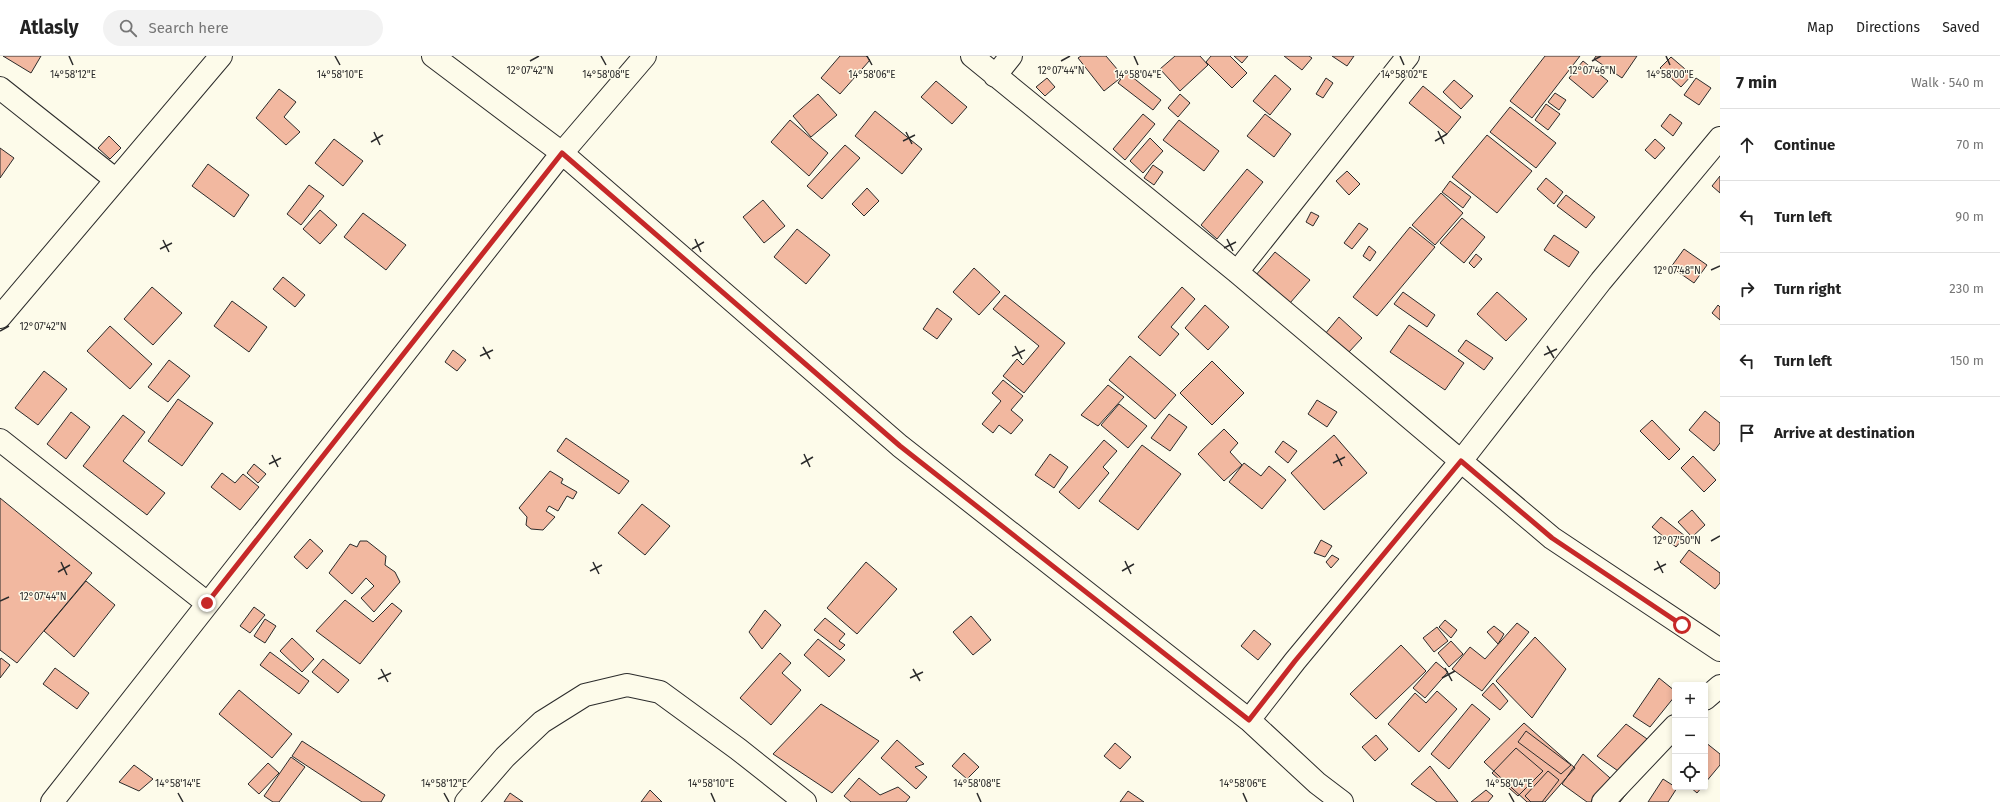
<!DOCTYPE html>
<html lang="en">
<head>
<meta charset="utf-8">
<style>
  body { margin:0; font-family:"Fira Sans",sans-serif; background:#f2f2f2; color:#222 }
  .controls { position:absolute; right:12px; bottom:12px; display:grid; overflow:hidden; border-radius:4px; box-shadow:0 2px 6px #0003 }
  .controls button { width:36px; height:36px; display:grid; place-items:center; padding:0; border:0; border-bottom:1px solid #e0e0e0; background:#fff; color:#222; font:20px sans-serif }
  .stop { position:absolute; width:12px; height:12px; margin:-9px; border:3px solid #c62828; border-radius:50%; background:#fff }
  .stop.end { background:#c62828; border-color:#fff; box-shadow:0 1px 4px #0008 }
  .list { margin:0; padding:0; list-style:none }
  h2 { display:flex; justify-content:space-between; align-items:center; height:52px; margin:0; padding:0 16px; font-size:17px }
  h2 small { font-size:13px; font-weight:400; color:#767676 }
  .list li { display:grid; grid-template-columns:26px 1fr auto; gap:12px; align-items:center; box-sizing:border-box; height:72px; padding:0 16px; border-top:1px solid #e0e0e0 }
  .list b { display:block; font-size:15px; white-space:nowrap }
  .list em { font-size:13px; font-style:normal; color:#767676 }
  .icon { flex:none; width:22px; height:22px; fill:none; stroke:currentColor; stroke-width:2; stroke-linecap:round; stroke-linejoin:round }
  .map { position:relative; flex:none; width:1720px; height:746px; overflow:hidden }
  header { display:flex; align-items:center; gap:24px; box-sizing:border-box; height:56px; padding:0 20px; background:#fff; border-bottom:1px solid #e0e0e0 }
  header strong { font-size:19px }
  nav { display:flex; gap:22px; margin-inline-start:auto; font-size:14px }
  .search { width:280px; height:36px; background:#f2f2f2; display:flex; align-items:center; gap:10px; box-sizing:border-box; padding:0 14px; border-radius:22px; color:#767676; font-size:15px }
  main { display:flex }
  aside { flex:1; background:#fff }
  .map>svg:first-child { display:block }
  .building { fill:#f2b8a0; stroke:#2b2b2b }
  .lines { fill:none; stroke-linecap:round; stroke-linejoin:round }
  .minor-casing { stroke:#2b2b2b; stroke-width:24 }
  .minor { stroke:#fdfbea; stroke-width:22 }
  .route { stroke:#c62828; stroke-width:5 }
  .ticks { fill:none; stroke:#2b2b2b; stroke-width:1.5 }
  .ticks-label { font-size:10px; text-anchor:middle; fill:#2b2b2b; stroke:#fdfbea; stroke-width:3; stroke-linejoin:round; paint-order:stroke }
</style>
</head>
<body>
<header>
<strong>Atlasly</strong>
<div class="search"><svg class="icon" aria-label="search" viewBox="0 0 24 24"><circle cx="10" cy="10" r="6"/><path d="M15 15l6 6"/></svg>Search here</div>
<nav><a>Map</a><a>Directions</a><a>Saved</a></nav>
</header>
<main>
<div class="map">
<svg width="1720" height="746" viewBox="0 0 1720 746">
  <rect width="100%" height="100%" fill="#fdfbea"/>
  <!-- building -->
  <path class="building" d="M3 0H41L31 17Z
    M840 0H866L870 4 840 38 821 22Z
    M1081 0H1106L1123 20 1104 35 1078 2Z
    M1175 0H1200L1208 9 1180 35 1160 13Z
    M1211 0H1230L1247 17 1232 32 1206 6Z
    M1234 0H1248L1242 7Z
    M1284 0H1309L1312 2 1302 14Z
    M1332 0H1354L1347 10Z
    M1545 0H1580L1532 62 1510 45Z
    M1596 0H1637L1622 22 1594 3Z
    M1671 1 1692 19 1681 31 1660 12Z
    M1583 5 1608 25 1593 42 1569 22Z
    M1126 16 1161 44 1153 54 1118 27Z
    M1275 19 1291 33 1270 59 1253 45Z
    M1047 22 1055 31 1045 40 1036 31Z
    M1326 22 1333 27 1323 42 1316 38Z
    M1696 22 1711 32 1699 49 1684 39Z
    M1454 24 1473 40 1461 53 1443 36Z
    M936 25 967 51 952 68 921 41Z
    M1423 30 1461 61 1447 78 1409 47Z
    M279 33 296 46 284 61 300 76 286 89 256 62Z
    M1555 37 1566 44 1559 54 1548 46Z
    M818 38 837 59 811 81 793 60Z
    M1180 38 1190 47 1178 61 1168 52Z
    M1546 48 1560 58 1548 74 1535 64Z
    M1510 51 1556 87 1536 112 1490 76Z
    M875 55 922 93 902 118 855 80Z
    M1143 58 1155 68 1125 104 1113 93Z
    M1265 58 1291 78 1274 101 1247 80Z
    M1670 58 1682 67 1673 80 1661 70Z
    M790 64 828 97 809 120 771 86Z
    M1179 64 1219 95 1204 115 1163 84Z
    M1487 79 1532 115 1497 157 1452 121Z
    M109 80 121 92 110 103 98 92Z
    M1150 82 1163 95 1143 117 1130 105Z
    M334 83 363 105 343 130 315 107Z
    M1655 83 1665 92 1655 103 1645 94Z
    M845 89 860 102 822 143 807 130Z
    M0 92 14 102 0 122Z
    M208 108 249 139 234 161 192 130Z
    M1153 109 1163 116 1154 129 1144 122Z
    M1247 113 1263 126 1217 183 1201 169Z
    M1347 115 1360 128 1349 139 1336 125Z
    M1720 120V137L1712 130Z
    M1546 122 1563 136 1554 148 1537 133Z
    M1450 125 1471 141 1463 152 1442 136Z
    M309 129 324 140 301 169 287 158Z
    M867 132 879 145 864 160 852 148Z
    M1441 137 1463 157 1435 189 1412 169Z
    M1566 139 1595 161 1586 172 1557 150Z
    M763 144 785 170 764 187 743 161Z
    M320 154 337 169 320 188 303 173Z
    M1311 156 1319 160 1313 170 1306 166Z
    M363 157 406 189 386 214 344 181Z
    M1462 162 1485 181 1464 207 1440 187Z
    M1359 167 1368 173 1352 193 1344 187Z
    M1410 171 1435 191 1377 260 1353 241Z
    M797 173 830 199 806 228 774 201Z
    M1554 179 1579 196 1569 211 1544 194Z
    M1369 190 1376 196 1370 205 1363 200Z
    M1684 193 1707 209 1694 227 1671 211Z
    M1275 196 1310 224 1290 247 1256 219Z
    M1476 198 1482 203 1474 212 1469 207Z
    M974 212 1000 236 979 259 953 236Z
    M283 221 305 239 295 251 273 233Z
    M152 231 182 257 153 289 124 263Z
    M1182 231 1195 243 1171 271 1179 278 1160 300 1138 281Z
    M1403 236 1435 259 1427 271 1394 248Z
    M1497 236 1527 263 1506 285 1477 258Z
    M1005 239 1065 287 1024 337 1003 320 1017 303 1023 309 1039 290 993 253Z
    M232 245 267 271 249 296 214 270Z
    M1205 249 1229 271 1208 294 1185 272Z
    M1718 249 1720 251V264L1712 257Z
    M937 252 952 263 937 283 923 273Z
    M1339 261 1362 282 1348 297 1325 278Z
    M1409 269 1464 307 1445 334 1390 296Z
    M110 270 152 308 130 333 87 295Z
    M1466 284 1493 302 1484 314 1458 295Z
    M453 294 466 304 457 315 445 306Z
    M1130 300 1176 339 1155 363 1109 324Z
    M169 304 190 320 168 346 148 331Z
    M1212 305 1244 337 1212 369 1180 337Z
    M44 315 67 333 38 369 15 352Z
    M1003 324 1023 340 1011 354 1023 364 1011 378 999 369 993 377 982 368 1001 345 992 337Z
    M1108 329 1124 341 1098 370 1081 359Z
    M178 343 213 367 182 410 148 385Z
    M1317 344 1337 356 1327 371 1308 358Z
    M1119 348 1147 370 1128 392 1101 369Z
    M1705 355 1720 367V387L1714 395 1689 374Z
    M71 356 90 371 66 403 47 388Z
    M1169 358 1187 371 1170 395 1151 382Z
    M123 359 145 376 123 405 165 437 147 459 83 410Z
    M1652 364 1680 393 1669 404 1640 375Z
    M1224 373 1238 387 1230 396 1242 409 1224 425 1198 398Z
    M1334 379 1367 417 1324 454 1291 417Z
    M566 382 629 425 619 438 557 395Z
    M1104 384 1117 395 1103 411 1109 417 1079 453 1059 436Z
    M1283 385 1297 395 1288 407 1275 396Z
    M1142 389 1181 418 1138 474 1099 445Z
    M1050 398 1068 411 1054 432 1035 419Z
    M1693 400 1716 424 1704 436 1681 412Z
    M1244 407 1261 420 1269 410 1286 424 1262 453 1229 426Z
    M254 408 266 418 258 427 247 417Z
    M550 415 563 423 561 427 577 436 573 443 567 440 558 455 549 450 546 455 555 461 543 474 531 473 526 469 527 461 519 452Z
    M222 417 235 427 243 418 259 431 240 454 211 431Z
    M0 442 92 517 17 607 0 594Z
    M642 448 670 470 645 499 618 477Z
    M1692 454 1705 469 1692 481 1678 466Z
    M1661 461 1685 480 1676 491 1652 471Z
    M310 483 323 495 307 513 294 501Z
    M1321 484 1332 490 1325 501 1314 497Z
    M360 485H367L386 500 385 509 395 516 400 526 374 556 361 542 374 530 366 522 352 538 329 517 350 488 357 491Z
    M1689 494 1720 517V527L1715 533 1680 506Z
    M1332 499 1339 503 1331 512 1326 506Z
    M866 506 897 533 857 578 827 552Z
    M86 525 115 549 74 601 44 575Z
    M345 544 373 566 392 547 402 555 360 608 316 575Z
    M254 551 265 559 250 577 240 570Z
    M765 554 781 569 762 593 749 576Z
    M971 560 991 584 973 599 953 576Z
    M825 562 845 578 839 585 845 589 840 594 814 574Z
    M265 563 276 570 265 587 254 580Z
    M1445 564 1457 574 1451 582 1439 571Z
    M1517 567 1529 576 1482 635 1452 613 1470 591 1485 603Z
    M1494 570 1504 578 1498 588 1487 576Z
    M1437 571 1448 585 1434 596 1423 582Z
    M1254 574 1271 588 1258 604 1241 590Z
    M1535 581 1566 613 1532 662 1496 625Z
    M292 582 314 603 302 616 280 595Z
    M818 583 845 604 829 621 804 599Z
    M1451 585 1463 598 1449 611 1438 597Z
    M1401 589 1426 615 1376 663 1350 638Z
    M270 596 309 625 299 638 260 609Z
    M780 597 791 607 782 617 801 634 771 669 740 642Z
    M1 602 10 609 0 622V604Z
    M323 603 349 624 338 637 312 616Z
    M1436 606 1448 616 1425 642 1413 632Z
    M55 612 89 637 77 653 43 628Z
    M1659 622 1675 635V640L1650 671 1633 660Z
    M1493 627 1508 645 1500 654 1482 639Z
    M239 634 292 678 272 702 219 658Z
    M1437 635 1457 653 1419 696 1388 668 1415 637 1426 647Z
    M821 648 879 685 832 737 773 698Z
    M1472 648 1490 663 1449 713 1431 698Z
    M1524 667 1575 712 1545 746H1527L1484 706Z
    M1626 668 1664 695 1635 727 1597 700Z
    M1526 675 1571 709 1561 718 1518 686Z
    M1376 679 1388 693 1375 705 1362 691Z
    M897 684 924 708 915 711 927 721 916 733 881 702Z
    M302 685 385 739 381 746H362L292 700Z
    M1705 686 1720 698V709L1705 727Z
    M1115 687 1131 701 1120 713 1104 700Z
    M1516 692 1543 715 1518 740 1492 717Z
    M964 697 979 711 967 723 952 710Z
    M1583 698 1627 737 1620 746H1587L1562 728Z
    M291 701 305 711 279 746H273L264 740Z
    M268 707 279 717 259 738 248 728Z
    M134 709 153 723 139 735 119 726Z
    M1430 710 1458 746H1437L1411 728Z
    M1548 715 1559 724 1542 746H1531L1525 740Z
    M859 722 880 739 898 731 910 741 906 746H851L844 740Z
    M1663 723 1677 732 1668 746H1648Z
    M1690 731H1702L1697 737Z
    M650 734 662 746H641Z
    M1486 734 1493 740 1488 746H1471Z
    M1128 735 1144 746H1120Z
    M510 737 523 746H504Z"/>
  <g class="lines">
    <defs>
      <path id="minor" d="M433 0 562 97 900 390 1249 664 1317 727 1342 746
        M972 0 1237 216 1552 482 1720 594
        M995 20 1011 0
        M0 32 116 124
        M1237 216 1408 0
        M0 261 221 0
        M0 384 207 547
        M1705 643 1720 630
        M1249 664 1295 605 1461 405 1601 225 1720 82
        M52 746 562 97 645 0
        M466 746 505 701 542 666 585 639 627 629 660 636 738 693 805 746
        M1603 746 1675 670"/>
    </defs>
    <!-- minor casing -->
    <use href="#minor" class="minor-casing"/>
    <!-- minor -->
    <use href="#minor" class="minor"/>
  </g>
  <g class="lines">
    <!-- route -->
    <path class="route" d="M207 547 562 97 900 390 1249 664 1295 605 1461 405 1552 482 1682 569"/>
  </g>
  <!-- ticks -->
  <path class="ticks" d="M69 0 73 9M335 0 340 9M601 0 606 9M867 0 872 9M1134 0 1138 9M1400 0 1404 9M1666 0 1670 9M530 5 539 0M1061 5 1070 0M1592 5 1601 0M1438 75 1444 88M374 76 380 89M906 76 912 88M903 85 915 79M1435 85 1447 78M371 86 383 79M695 183 701 196M1227 183 1233 195M163 184 169 196M1224 192 1236 186M160 193 172 187M692 193 704 186M1711 214 1720 210M0 275 9 270M1015 290 1022 303M1547 290 1554 302M483 291 490 303M1544 299 1557 293M480 300 493 294M1012 300 1025 294M804 398 810 411M1336 398 1342 410M272 399 278 411M1333 407 1345 401M269 408 281 402M801 408 813 401M1711 485 1720 480M1125 505 1131 518M1657 505 1663 517M61 506 67 519M593 506 599 518M1654 514 1666 508M590 515 602 509M1122 515 1134 508M58 516 70 509M0 545 9 541M1445 612 1452 625M381 613 388 626M913 613 920 625M910 622 923 616M1442 622 1455 615M378 623 391 617M178 737 183 746M444 737 449 746M711 737 715 746M977 737 981 746M1243 737 1247 746M1509 737 1514 746"/>
  <g class="ticks-label">
    <text x="530" y="18">12°07'42"N</text>
    <text x="1061" y="18">12°07'44"N</text>
    <text x="1592" y="18">12°07'46"N</text>
    <text x="1670" y="22">14°58'00"E</text>
    <text x="73" y="22">14°58'12"E</text>
    <text x="340" y="22">14°58'10"E</text>
    <text x="606" y="22">14°58'08"E</text>
    <text x="872" y="22">14°58'06"E</text>
    <text x="1138" y="22">14°58'04"E</text>
    <text x="1404" y="22">14°58'02"E</text>
    <text x="1677" y="218">12°07'48"N</text>
    <text x="43" y="274">12°07'42"N</text>
    <text x="1677" y="488">12°07'50"N</text>
    <text x="43" y="544">12°07'44"N</text>
    <text x="178" y="731">14°58'14"E</text>
    <text x="444" y="731">14°58'12"E</text>
    <text x="711" y="731">14°58'10"E</text>
    <text x="977" y="731">14°58'08"E</text>
    <text x="1243" y="731">14°58'06"E</text>
    <text x="1509" y="731">14°58'04"E</text>
  </g>
</svg>
<div class="controls">
<button>+</button>
<button>−</button>
<button><svg class="icon" aria-label="locate" viewBox="0 0 24 24"><circle cx="12" cy="12" r="6"/><path d="M12 2v4M12 18v4M2 12h4M18 12h4"/></svg></button>
</div>
<div class="stop" style="left:1682px;top:569px"></div>
<div class="stop end" style="left:207px;top:547px"></div>
</div>
<aside>
<h2>7 min<small>Walk · 540 m</small></h2>
<ul class="list">
<li><svg class="icon" aria-label="ahead" viewBox="0 0 24 24"><path d="M12 20V5M6 11l6-6 6 6"/></svg><div><b>Continue</b></div><em>70 m</em></li>
<li><svg class="icon" aria-label="left" viewBox="0 0 24 24"><path d="M17 20v-9H6M10 6l-5 5 5 5"/></svg><div><b>Turn left</b></div><em>90 m</em></li>
<li><svg class="icon" aria-label="right" viewBox="0 0 24 24"><path d="M7 20v-9h11M14 6l5 5-5 5"/></svg><div><b>Turn right</b></div><em>230 m</em></li>
<li><svg class="icon" aria-label="left" viewBox="0 0 24 24"><path d="M17 20v-9H6M10 6l-5 5 5 5"/></svg><div><b>Turn left</b></div><em>150 m</em></li>
<li><svg class="icon" aria-label="arrive" viewBox="0 0 24 24"><path d="M6 21V4h12l-3 4 3 4H6"/></svg><div><b>Arrive at destination</b></div></li>
</ul>
</aside>
</main>
</body>
</html>
